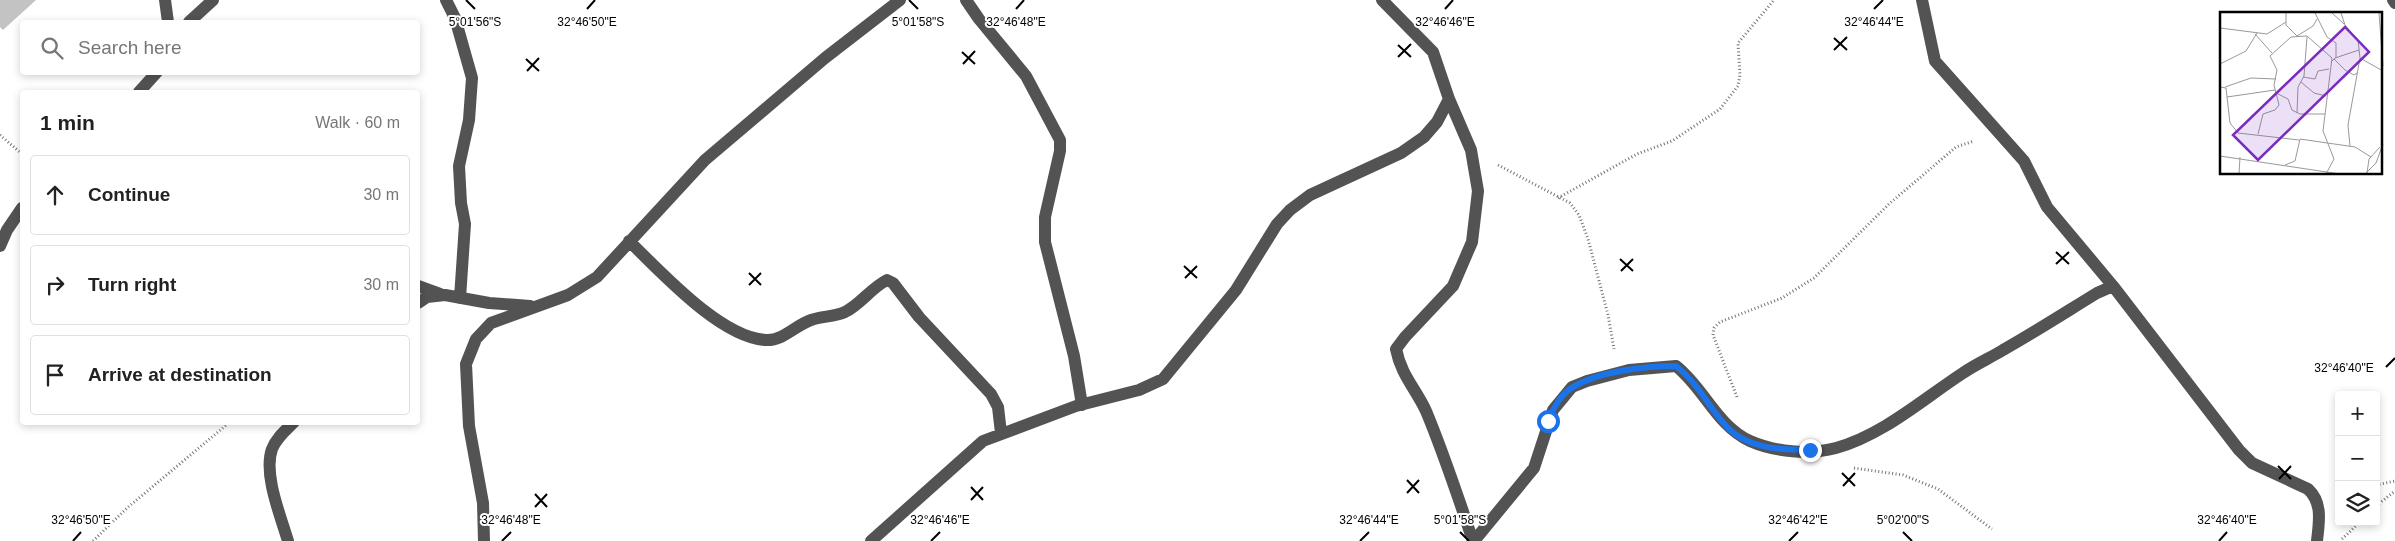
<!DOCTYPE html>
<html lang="en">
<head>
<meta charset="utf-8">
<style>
  body { margin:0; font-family:Helvetica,sans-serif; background:#f2f2f2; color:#222 }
  .controls { position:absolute; right:15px; bottom:15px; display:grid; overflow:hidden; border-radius:5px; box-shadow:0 2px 8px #0003 }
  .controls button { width:45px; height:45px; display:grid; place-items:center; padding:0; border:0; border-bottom:1px solid #e0e0e0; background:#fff; color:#222; font:25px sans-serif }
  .stop { position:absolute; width:15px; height:15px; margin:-11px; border:4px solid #1a73e8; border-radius:50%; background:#fff }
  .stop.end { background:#1a73e8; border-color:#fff; box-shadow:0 1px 5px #0008 }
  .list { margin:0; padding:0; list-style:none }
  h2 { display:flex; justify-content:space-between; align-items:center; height:65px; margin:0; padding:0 20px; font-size:21px }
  h2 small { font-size:16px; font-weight:400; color:#767676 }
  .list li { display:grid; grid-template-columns:32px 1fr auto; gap:15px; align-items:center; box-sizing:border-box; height:80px; margin:0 10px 10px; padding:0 10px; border:1px solid #e0e0e0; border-radius:5px }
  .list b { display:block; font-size:19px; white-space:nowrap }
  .list em { font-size:16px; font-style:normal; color:#767676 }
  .icon { flex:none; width:28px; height:28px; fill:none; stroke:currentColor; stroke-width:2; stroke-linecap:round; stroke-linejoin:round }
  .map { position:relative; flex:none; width:2395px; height:541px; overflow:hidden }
  .search { position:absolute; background:#fff; box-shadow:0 2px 8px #0003; left:20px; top:20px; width:400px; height:55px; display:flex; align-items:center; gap:12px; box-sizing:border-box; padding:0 18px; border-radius:5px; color:#767676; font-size:19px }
  .panel { position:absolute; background:#fff; box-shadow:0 2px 8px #0003; left:20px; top:90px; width:400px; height:335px; border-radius:5px }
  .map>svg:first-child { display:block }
  .building { fill:#c3c3c3 }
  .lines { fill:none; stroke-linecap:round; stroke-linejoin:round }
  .path { stroke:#757575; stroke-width:3; stroke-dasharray:1 2.5; stroke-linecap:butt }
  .minor { stroke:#535353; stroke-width:12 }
  .route { stroke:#1a73e8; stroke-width:6 }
  .ticks { fill:none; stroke:#000; stroke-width:2 }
  .inset-road { fill:none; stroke:#999; stroke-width:1 }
  .view { fill:#7b2cbf; fill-opacity:0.15; stroke:#7b2cbf; stroke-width:2.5 }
  .inset-edge { fill:none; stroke:#000; stroke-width:2.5 }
  .ticks-label { font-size:12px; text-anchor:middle; fill:#000; stroke:#fff; stroke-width:4; stroke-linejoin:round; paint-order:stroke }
</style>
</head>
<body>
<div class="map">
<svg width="2395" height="541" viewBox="0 0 2395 541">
  <rect width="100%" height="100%" fill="#fff"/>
  <!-- building -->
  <path class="building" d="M0 0H36L3 30 0 27Z"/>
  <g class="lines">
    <!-- path -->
    <path class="path" d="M0 135 22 154
      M1498 165 1570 203 1579 215 1588 239 1608 315 1614 349
      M1558 198 1637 154 1672 141 1720 109 1738 86 1740 75 1738 43 1774 0
      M1737 397 1713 335 1714 328 1720 322 1782 298 1814 278 1889 204 1956 147 1974 141
      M1854 468 1903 475 1938 489 1992 529
      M2376 485 2395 481
      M2376 506 2395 491
      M2342 539 2360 522
      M93 541 127 508 230 422"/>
    <!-- minor -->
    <path class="minor" d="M165 0 168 22
      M446 0 455 18 472 78 469 120 459 166 461 203 465 224 460 298
      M966 0 979 19 1026 76 1060 140V151L1045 217V242L1074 356 1082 405
      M1382 0 1433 52 1449 99 1471 150 1478 191 1472 242 1453 286 1405 337 1396 349C1401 375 1416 389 1426 411 1444 454 1458 497 1473 541
      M1922 0 1935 61 2024 161 2047 207 2113 286 2239 450 2252 463 2308 489C2323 503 2319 522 2317 541
      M2393 0 2395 3
      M189 22 213 0
      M139 92 157 72
      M629 241C661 272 721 338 766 340 783 341 796 325 811 320 822 316 834 317 845 312 861 304 871 288 887 280L893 283 919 317 991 394 998 407 1001 433
      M0 246 7 230 22 208
      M418 286 440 294
      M418 303 427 297 445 295 489 303 530 306
      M288 541C281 517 263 474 272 449 276 438 286 430 294 422
      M484 541 483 503 469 426 466 364 476 339 491 323 568 295 597 277 705 160 825 58 900 0
      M871 541 983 441 1076 406 1139 390 1163 379 1236 290 1277 224 1290 210 1310 195 1401 153 1424 137 1437 122 1449 99
      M1474 541 1534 468 1553 410 1572 387 1587 381 1629 370 1676 366C1704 388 1717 426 1750 441 1775 452 1809 455 1836 448 1883 435 1923 399 1963 373 1976 364 1990 358 2003 350 2035 332 2066 312 2097 293L2113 286"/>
  </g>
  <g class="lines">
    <!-- route -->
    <path class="route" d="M1548 421C1553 408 1562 393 1573 387 1600 371 1646 366 1676 366 1698 383 1708 406 1726 426 1747 449 1782 450 1810 450"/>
  </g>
  <!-- ticks -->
  <path class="ticks" d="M466 0 475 9M909 0 918 9M587 9 595 0M1016 9 1024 0M1445 9 1453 0M1874 9 1883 0M1834 38 1847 50M1398 45 1411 57M1834 50 1847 37M962 52 975 64M1398 57 1411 44M526 59 539 71M963 64 975 51M527 71 539 58M2056 252 2069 264M1620 259 1633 271M2056 264 2069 252M1184 266 1197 278M1621 271 1633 259M749 273 761 285M1185 278 1197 266M749 285 761 273M2386 367 2395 358M2278 466 2291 479M1842 473 1855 486M2279 479 2291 466M1407 480 1419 493M1843 486 1855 473M971 487 983 500M1407 493 1419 480M535 494 547 507M971 500 983 487M535 507 547 494M1460 532 1469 541M1903 532 1912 541M73 541 81 532M502 541 511 532M931 541 940 532M1360 541 1369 532M1789 541 1798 532M2219 541 2227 532"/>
  <!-- overview -->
  <g transform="translate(2220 12)">
    <rect width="162" height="162" fill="#fff"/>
    <path class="inset-road" d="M66 1V13L78 25M95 1 107 25 116 31V45L111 50M112 1 124 12M121 1 125 13 138 28 140 46 163 59M159 1 163 54M0 16 47 22 66 10M35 22 52 41M77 24 93 14 97 7M115 46 139 38M114 47 125 58 134 63 137 61M0 52 26 39 37 21M83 65 95 67 98 59 109 57M81 70 94 81 106 84M0 75 6 76 10 111 18 121 79 128M5 75 31 66 56 67M56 81 68 87 72 98 80 102H105M7 85 55 78M77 101 78 75 84 64 87 25M38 122 43 102 55 98 59 93 54 73 57 58 50 44 71 25 87 24 112 46 103 119 114 147 106 162M130 134 128 113 140 46M0 144 120 162M65 153 75 149 80 127 135 135 151 145M147 161 149 147 160 135M19 162 20 145M145 162 156 151 163 132"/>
    <path class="view" d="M125 15 149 40 38 148 13 123Z"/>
    <rect width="162" height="162" class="inset-edge"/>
  </g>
  <g class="ticks-label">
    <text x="475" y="26">5°01'56"S</text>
    <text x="918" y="26">5°01'58"S</text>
    <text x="587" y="26">32°46'50"E</text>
    <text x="1016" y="26">32°46'48"E</text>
    <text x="1445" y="26">32°46'46"E</text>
    <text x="1874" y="26">32°46'44"E</text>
    <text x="2344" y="372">32°46'40"E</text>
    <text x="81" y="524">32°46'50"E</text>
    <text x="511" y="524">32°46'48"E</text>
    <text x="940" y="524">32°46'46"E</text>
    <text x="1369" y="524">32°46'44"E</text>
    <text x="1798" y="524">32°46'42"E</text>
    <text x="2227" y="524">32°46'40"E</text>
    <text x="1460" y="524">5°01'58"S</text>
    <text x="1903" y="524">5°02'00"S</text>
  </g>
</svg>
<div class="controls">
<button>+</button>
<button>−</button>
<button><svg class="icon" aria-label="layers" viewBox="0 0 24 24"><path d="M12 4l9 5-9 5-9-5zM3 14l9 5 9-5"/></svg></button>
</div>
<div class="stop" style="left:1548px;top:421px"></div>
<div class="stop end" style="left:1810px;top:450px"></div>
<div class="search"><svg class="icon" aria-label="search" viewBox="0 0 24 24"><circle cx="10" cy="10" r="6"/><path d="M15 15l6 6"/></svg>Search here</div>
<section class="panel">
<h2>1 min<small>Walk · 60 m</small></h2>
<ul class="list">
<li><svg class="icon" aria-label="ahead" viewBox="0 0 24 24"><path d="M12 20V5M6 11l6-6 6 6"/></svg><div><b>Continue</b></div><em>30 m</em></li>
<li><svg class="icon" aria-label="right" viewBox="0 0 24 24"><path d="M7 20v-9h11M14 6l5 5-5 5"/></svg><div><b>Turn right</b></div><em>30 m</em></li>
<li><svg class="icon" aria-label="arrive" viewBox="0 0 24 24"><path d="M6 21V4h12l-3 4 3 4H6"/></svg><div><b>Arrive at destination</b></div></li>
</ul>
</section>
</div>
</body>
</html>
